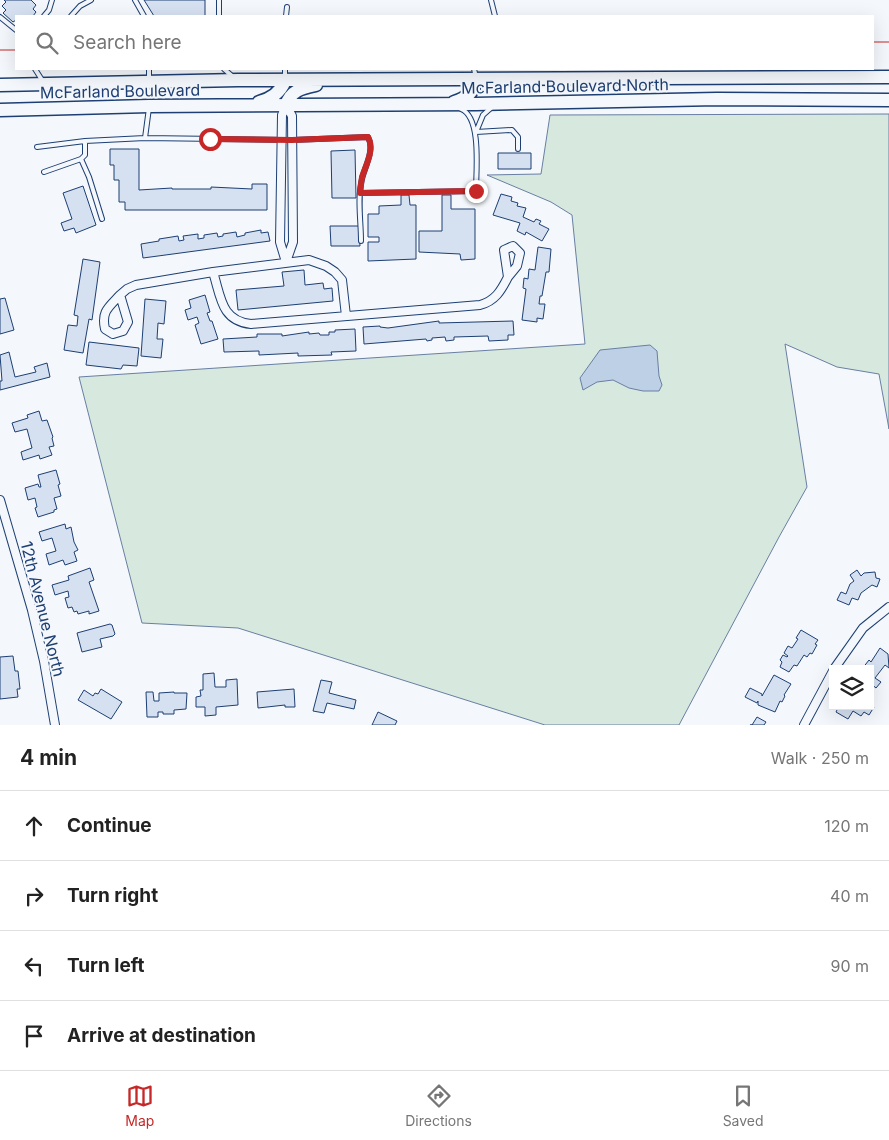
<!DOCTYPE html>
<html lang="en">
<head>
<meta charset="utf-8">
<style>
  body { margin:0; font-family:Inter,sans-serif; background:#f6f6f6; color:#222 }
  .controls { position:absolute; right:15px; bottom:15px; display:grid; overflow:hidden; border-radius:0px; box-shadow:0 5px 20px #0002 }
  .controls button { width:45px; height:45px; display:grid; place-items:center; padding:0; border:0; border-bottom:1px solid #e0e0e0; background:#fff; color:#222; font:25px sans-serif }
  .stop { position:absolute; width:15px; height:15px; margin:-11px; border:4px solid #c62828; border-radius:50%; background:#fff }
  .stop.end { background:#c62828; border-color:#fff; box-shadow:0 1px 5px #0008 }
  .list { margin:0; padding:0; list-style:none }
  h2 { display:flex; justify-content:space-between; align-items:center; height:65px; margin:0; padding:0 20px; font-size:21px }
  h2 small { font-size:16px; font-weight:400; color:#767676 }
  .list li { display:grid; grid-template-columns:32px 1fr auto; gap:15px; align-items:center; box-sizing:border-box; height:70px; padding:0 20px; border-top:1px solid #e0e0e0 }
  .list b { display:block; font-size:19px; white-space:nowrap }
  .list em { font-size:16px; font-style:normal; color:#767676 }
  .icon { flex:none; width:28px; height:28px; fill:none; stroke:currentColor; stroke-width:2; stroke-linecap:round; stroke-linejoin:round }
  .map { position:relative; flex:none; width:889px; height:725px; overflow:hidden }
  .search { position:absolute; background:#fff; box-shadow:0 5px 20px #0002; left:15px; right:15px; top:15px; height:55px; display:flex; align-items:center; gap:12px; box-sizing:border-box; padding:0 18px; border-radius:0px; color:#767676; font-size:19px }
  .sheet { height:345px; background:#fff }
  nav { display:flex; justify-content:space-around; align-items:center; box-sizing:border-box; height:70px; border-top:1px solid #e0e0e0; background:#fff; font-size:14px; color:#767676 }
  nav a { display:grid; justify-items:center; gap:2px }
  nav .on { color:#c62828 }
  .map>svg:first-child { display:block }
  .green { fill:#d7e8df; stroke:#687fa3 }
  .water { fill:#bed0e5; stroke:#687fa3 }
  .building { fill:#d5e0f0; stroke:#1d3f73 }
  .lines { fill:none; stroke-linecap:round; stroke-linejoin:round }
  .service-casing { stroke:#1d3f73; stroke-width:6 }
  .minor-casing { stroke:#1d3f73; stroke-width:10 }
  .trunk-casing { stroke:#1d3f73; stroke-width:15 }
  .service { stroke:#f4f7fb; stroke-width:4 }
  .minor { stroke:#f4f7fb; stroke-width:8 }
  .trunk { stroke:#f4f7fb; stroke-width:12 }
  .power { stroke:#c62828; stroke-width:1; stroke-dasharray:18 4 2.5 4; stroke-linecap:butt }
  .route { stroke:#c62828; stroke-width:6 }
  .labels { text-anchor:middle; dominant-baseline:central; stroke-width:4; stroke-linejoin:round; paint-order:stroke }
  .street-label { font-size:16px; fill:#1d3f73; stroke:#f4f7fb }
</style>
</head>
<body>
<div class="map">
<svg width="889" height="725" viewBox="0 0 889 725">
  <rect width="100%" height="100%" fill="#f4f7fb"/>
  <!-- green -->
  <path class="green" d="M889 114V429L879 374 837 367 785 344 807 487 779 537 679 725H545L238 628 142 623 79 377 585 344 572 215 551 202 487 175 541 174 550 115Z"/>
  <!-- water -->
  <path class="water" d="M650 345 657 351 659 376 662 385 659 391H643L629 388 613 380 597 382 583 390 580 378 600 350Z"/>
  <!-- building -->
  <path class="building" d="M4 0H31L36 5 33 9 36 12 33 16H16V20L13 22 3 13 6 10 2 6 6 2Z
    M144 0H205V16H154Z
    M110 149H139V190L172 188V189H211V187L252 189V184H267V210H125V202H119V180H114V165H110Z
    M355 150 356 198H332L331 151Z
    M498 153H531V169H498Z
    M83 186 96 225 76 233 74 228 64 231 61 223 72 219 63 193Z
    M501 194 512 197 511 201 518 203 517 206 526 208 523 217 534 222 536 219 541 221 539 224 549 229 542 241 526 232 525 235 517 231 520 223 493 215Z
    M401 195H409L410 205H416V259L368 261V242H379V237H368V214H379V206L401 205Z
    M442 195H451V209H475V259L461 260 460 254 419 252V231H442Z
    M330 226H359L360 246H331Z
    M261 230V233L268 232 270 241 143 258 141 244 159 241V239L178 236 179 241 184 240 183 236 198 234V239L204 238V235L217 233 218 237 223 236V234L236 232 237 237 245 235V233Z
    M538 247 551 249 549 272H546L542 296H540L539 304H545L543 319 537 318V322L522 320 526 289 523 288 524 278 528 279 529 269 535 270Z
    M83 259 100 262 92 320 89 319 83 353 64 350 68 325 77 326 78 316 74 315Z
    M304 270 305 285 323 283 324 289 332 288 333 301 238 310 236 290 284 286 282 272Z
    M205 295 210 312 207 313 210 321H212L218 339 201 344 195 325 199 323 197 317 188 320 185 310 191 308 189 300Z
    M5 298 14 330 0 334V299Z
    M145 299 166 301 164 324 158 323 157 339H163L161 358 141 356Z
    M439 321V323L513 321 514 335H508V340L489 341 488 336 454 337V340L446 341 445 337 432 338V340L427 341 426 339 364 344 363 327 380 326V327L388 328Z
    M355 329 356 351 331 352 332 355 298 356V353L259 355V351L224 352 223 339 257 337V334H282V336L309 332V334L319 333 320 335H329V332H335V330Z
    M89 342 139 348 137 366 123 365 121 369 86 365Z
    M9 352 15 377 36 372 34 367 47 363 50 377 0 390V381H2L0 355Z
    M39 411 42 421 47 420 53 437 52 438 54 446 49 447 52 455 40 459 39 455 23 460 21 452 32 448 27 429 15 432 12 423 28 418 27 415Z
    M56 470 60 484 58 485 61 496 54 498 57 509 54 510V512L38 517 35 508 37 507 35 498 28 500 25 488 38 484 39 487H41L38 475Z
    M65 524 66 529 71 527 74 542 78 550 74 552 77 561 65 565 63 560 49 565 46 554 56 551 52 538 42 541 39 532Z
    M90 568 94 580 89 582 99 611 89 614V611L78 614 77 611 74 612 72 607 68 608 65 598 69 597 68 591 55 595 52 585 69 580 68 576Z
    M857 570 861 576 864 573 875 572 876 578 880 579 877 587 872 585 861 593 858 600 852 598 849 605 837 600 841 592 846 594 850 584 854 581 850 575Z
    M110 624 112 625 115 634 113 636 100 639 102 647 82 652 77 633Z
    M801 630 818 640 815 644 817 645 812 654 810 653 807 657 804 655 797 666 794 665 789 672 780 667 782 662 780 660 783 655 787 657 788 656 784 653 788 646 792 648 798 639 796 638Z
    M880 648 888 654 889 668 885 665 875 678 881 682 876 688 870 683V669H862L869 660 871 662Z
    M13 656 15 671H18L20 689H17L18 697 0 699V657Z
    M214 673 215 687H226V680L237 679 238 705 216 707V715L205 716V707H196V697L201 696 200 690H203V674Z
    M774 675 791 684 784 695 785 696 782 702 780 701 775 712 758 705V701L757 703 745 697 750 688 762 694V696Z
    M321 680 332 682 329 693 356 700 354 709 327 703 324 713 313 711Z
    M101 689 122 702 111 719 78 700 84 690 93 696 95 693 98 694Z
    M294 689 295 707H285V705L258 708 257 692Z
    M146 692H153L154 701H159V693L174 692V693H187L186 709 174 710V714H163V712H158V717H147Z
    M870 705 874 707 869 715 864 712 861 716 853 711 848 719 836 712 838 708 837 706H870Z
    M378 712 397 721 395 725H372Z
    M757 717 766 722 764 725H750H752Z"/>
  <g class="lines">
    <defs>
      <path id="service" d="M135 0 144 16
        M219 0V16
        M491 0 495 16
        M44 16 49 10 52 0
        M71 16 80 6 91 0
        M286 16 287 7
        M0 17 16 30
        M35 69 42 80
        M224 69 232 76
        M474 69 476 77
        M285 78V69
        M149 80V69
        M476 132 512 130 518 137V149
        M476 132 483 115 492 107
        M145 138 149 108
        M37 147 85 141 145 138 292 140 368 137C375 150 365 166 362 179 357 198 361 221 361 241
        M81 159 89 177 102 219
        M44 172 81 159 85 155V141
        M360 193 476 191C476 172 482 117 461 109"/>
      <path id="minor" d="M286 105 292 116 293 242 286 262
        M286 105 282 115 280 242 286 262
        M513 246 520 253 517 266 508 277 504 250Z
        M213 272C221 297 221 321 251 324L480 305C495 301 501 291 508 277
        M120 295 127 289 136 285 213 272 309 260 326 266 335 272 342 280 346 316
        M120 295 128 322 123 331 113 334 105 329C101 311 109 307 120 295Z
        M0 500 32 610 44 661 55 725
        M834 669 863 628 889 607
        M804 725 833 671"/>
      <path id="trunk" d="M0 85 238 80 889 77
        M259 102C271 99 280 93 285 81
        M454 102C466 99 474 92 476 79
        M286 105C291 90 302 88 316 85
        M0 110 149 106 476 104 717 99 889 100"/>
    </defs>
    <!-- service casing -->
    <use href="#service" class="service-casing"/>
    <!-- minor casing -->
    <use href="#minor" class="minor-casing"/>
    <!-- trunk casing -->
    <use href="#trunk" class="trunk-casing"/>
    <!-- service -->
    <use href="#service" class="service"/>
    <!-- minor -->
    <use href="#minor" class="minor"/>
    <!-- trunk -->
    <use href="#trunk" class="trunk"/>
    <!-- power -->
    <path class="power" d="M873 42H889
      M0 50H16"/>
  </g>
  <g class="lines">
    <!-- route -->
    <path class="route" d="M210 139 292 140 368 137C375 149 366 165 362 177 361 182 361 188 360 193L476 191"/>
  </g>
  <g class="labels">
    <!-- street labels -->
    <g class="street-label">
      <text transform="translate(565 86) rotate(-1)">McFarland Boulevard North</text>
      <text transform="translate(120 91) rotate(-1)">McFarland Boulevard</text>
      <text transform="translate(43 609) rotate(76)">12th Avenue North</text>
    </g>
  </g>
</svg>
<div class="controls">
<button><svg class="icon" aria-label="layers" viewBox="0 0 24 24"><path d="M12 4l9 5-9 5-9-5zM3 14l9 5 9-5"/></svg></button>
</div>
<div class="stop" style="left:210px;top:139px"></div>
<div class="stop end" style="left:476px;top:191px"></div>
<div class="search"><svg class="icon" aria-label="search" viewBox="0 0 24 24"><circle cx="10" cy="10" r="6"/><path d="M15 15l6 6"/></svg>Search here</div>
</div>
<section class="sheet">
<h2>4 min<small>Walk · 250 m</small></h2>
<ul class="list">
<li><svg class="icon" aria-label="ahead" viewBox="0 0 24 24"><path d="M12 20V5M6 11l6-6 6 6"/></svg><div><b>Continue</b></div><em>120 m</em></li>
<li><svg class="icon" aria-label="right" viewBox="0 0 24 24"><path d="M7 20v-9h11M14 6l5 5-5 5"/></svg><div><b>Turn right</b></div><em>40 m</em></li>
<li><svg class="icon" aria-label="left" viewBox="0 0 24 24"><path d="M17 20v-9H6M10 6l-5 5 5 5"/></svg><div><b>Turn left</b></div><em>90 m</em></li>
<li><svg class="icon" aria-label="arrive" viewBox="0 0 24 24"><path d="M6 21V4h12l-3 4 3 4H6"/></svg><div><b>Arrive at destination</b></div></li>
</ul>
</section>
<nav>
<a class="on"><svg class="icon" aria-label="map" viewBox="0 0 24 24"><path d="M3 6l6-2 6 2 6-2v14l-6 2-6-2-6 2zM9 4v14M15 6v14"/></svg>Map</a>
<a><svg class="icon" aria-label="directions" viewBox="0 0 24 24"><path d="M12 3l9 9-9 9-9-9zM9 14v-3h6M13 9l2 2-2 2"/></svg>Directions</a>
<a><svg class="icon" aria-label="saved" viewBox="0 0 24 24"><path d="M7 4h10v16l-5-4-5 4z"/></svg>Saved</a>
</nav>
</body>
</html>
